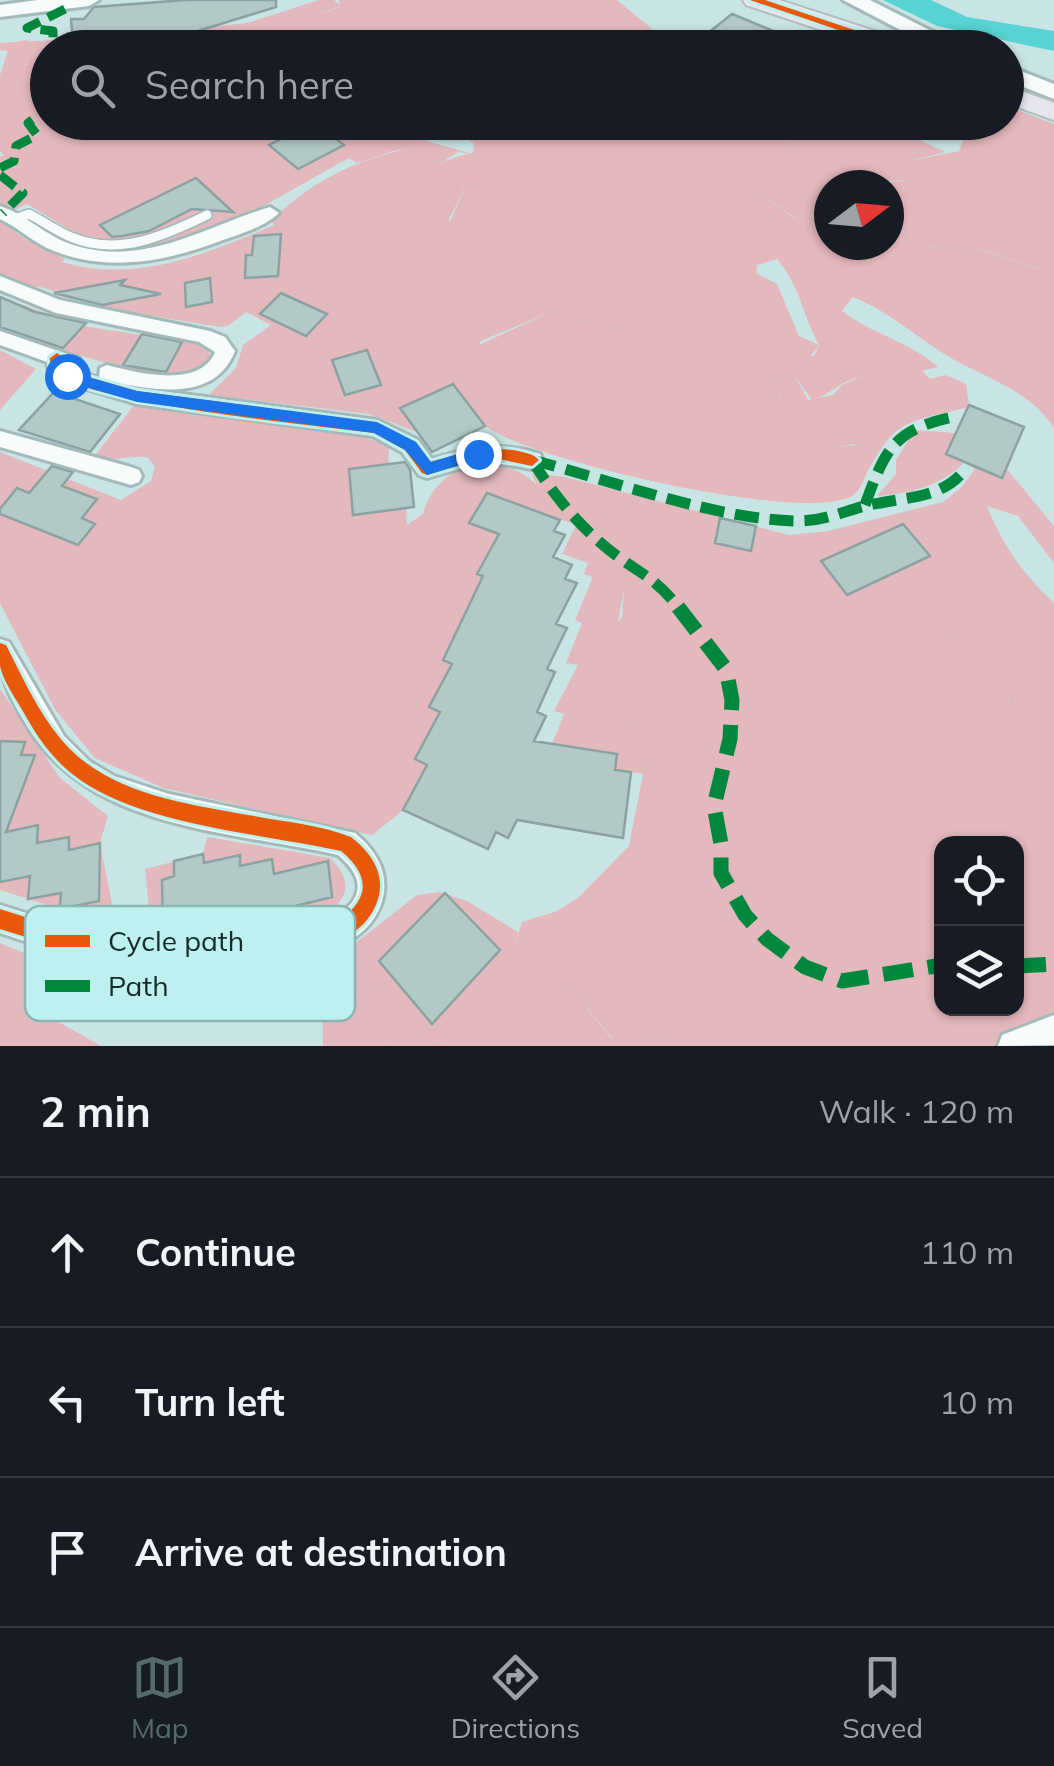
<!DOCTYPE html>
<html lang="en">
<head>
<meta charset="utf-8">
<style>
  body { margin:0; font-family:Mulish,sans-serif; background:#242831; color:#f1f3f6 }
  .controls { position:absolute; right:30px; bottom:30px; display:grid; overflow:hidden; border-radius:20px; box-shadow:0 2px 8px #0004 }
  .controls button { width:90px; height:90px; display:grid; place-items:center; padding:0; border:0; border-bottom:2px solid #363941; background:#171b24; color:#f1f3f6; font:50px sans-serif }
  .compass { position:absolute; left:814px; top:170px; width:90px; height:90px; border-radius:50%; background:#171b24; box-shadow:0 2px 8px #0004; rotate:74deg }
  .stop { position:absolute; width:30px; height:30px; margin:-22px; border:8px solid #1a73e8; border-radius:50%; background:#fff }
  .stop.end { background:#1a73e8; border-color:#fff; box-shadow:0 2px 10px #0008 }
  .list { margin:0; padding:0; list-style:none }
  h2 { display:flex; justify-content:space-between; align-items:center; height:130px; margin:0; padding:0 40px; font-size:42px }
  h2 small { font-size:32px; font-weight:400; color:#9ea1a6 }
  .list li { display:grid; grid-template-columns:65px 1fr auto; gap:30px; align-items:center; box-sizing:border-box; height:150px; padding:0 40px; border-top:2px solid #363941 }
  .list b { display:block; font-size:38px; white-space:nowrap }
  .list em { font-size:32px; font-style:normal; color:#9ea1a6 }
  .icon { flex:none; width:55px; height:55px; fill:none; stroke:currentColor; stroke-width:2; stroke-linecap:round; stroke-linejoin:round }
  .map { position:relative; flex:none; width:1054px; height:1046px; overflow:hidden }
  .search { position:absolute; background:#171b24; box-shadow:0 2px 8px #0004; left:30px; right:30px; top:30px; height:110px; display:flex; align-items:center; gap:25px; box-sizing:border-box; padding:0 35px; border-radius:55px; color:#9ea1a6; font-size:38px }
  .sheet { height:580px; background:#171b24 }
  nav { display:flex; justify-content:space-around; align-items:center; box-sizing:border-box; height:140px; border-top:2px solid #363941; background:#171b24; font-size:28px; color:#9ea1a6 }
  nav a { display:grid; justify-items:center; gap:5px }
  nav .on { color:#546b6a }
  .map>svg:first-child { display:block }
  .green { fill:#e3b9be }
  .forest { fill:#e4b8bc; fill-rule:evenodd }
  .water { fill:#58d2d2 }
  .building { fill:#b3c9c8; stroke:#8ca1a1; stroke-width:2.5 }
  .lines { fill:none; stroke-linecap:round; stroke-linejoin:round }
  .service-casing { stroke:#a4b9b9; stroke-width:12 }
  .minor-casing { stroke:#a4b9b9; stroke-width:6 }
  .secondary-casing { stroke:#a4b9b9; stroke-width:6 }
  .trunk-casing { stroke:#b0bfbe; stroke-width:4 }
  .service { stroke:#f7fbfb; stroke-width:9 }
  .minor { fill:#f7fbfb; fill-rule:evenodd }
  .secondary { fill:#f7fbfb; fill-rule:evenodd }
  .trunk { fill:#e7e6ee; fill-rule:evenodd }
  .quiet-far2 { stroke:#00873e; stroke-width:9; stroke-dasharray:19 9; stroke-linecap:butt }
  .quiet-far1 { stroke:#00873e; stroke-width:11; stroke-dasharray:24 11; stroke-linecap:butt }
  .quiet { stroke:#00873e; stroke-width:15; stroke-dasharray:30 15; stroke-linecap:butt }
  .cycleway-casing { stroke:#bdf0ef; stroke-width:6 }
  .cycleway { fill:#e8590c; fill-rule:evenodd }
  .route { fill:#1a73e8 }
  .key { fill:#bdf0ef; stroke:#8bb5b4; stroke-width:2.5 }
  .key-label { font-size:28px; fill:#152a29 }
</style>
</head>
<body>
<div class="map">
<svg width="1054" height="1046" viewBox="0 0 1054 1046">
  <rect width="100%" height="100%" fill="#c9e4e4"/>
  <!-- green -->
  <path class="green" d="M319 0H334L341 6 313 16 312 43 319 47H181L186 41 201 39 246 44 249 41 204 33 153 46 93 47 83 41 247 23Z
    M53 40 69 47 48 48V122L334 123 351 147 349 158C272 199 176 270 84 244L80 236 27 204 16 209 0 204V157L3 155 0 150V75L8 51 0 50V43Z
    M774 123H881L946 152 902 163 915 175 905 180 829 185V213L797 219 755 190 749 181 791 182 804 159Z
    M420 139 473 154 458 152 427 172 450 222 467 182 483 183 512 210 508 220 453 232 483 268C492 263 502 256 511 254 565 242 625 266 669 295L659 320 646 332 613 329 553 311 481 341 453 384 485 426 432 452 417 432 369 414 209 395 236 368 243 345 271 325 246 312 229 325 220 327 116 310 37 286 62 262C135 284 208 254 274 225L272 221C311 179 368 154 424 146Z
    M932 186C960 194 1033 242 1040 270L975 247 970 254 889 239V216L893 217Z
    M0 297 83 326 206 345 212 360C173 398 45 342 0 327Z
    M799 336 819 345 795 377 808 400 833 395 842 385 860 377 885 376 915 403 961 404 955 379 966 384 969 405 1024 427 1006 468 1054 526V563L1018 516 987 506C1002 545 1024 575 1054 603V771L1011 726 1005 663 1020 630 965 598 974 626 944 645 898 694H872L835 639 762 647 689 603 665 556 624 589 606 686 628 700 643 774 615 770 552 744 564 714 554 711 578 665 566 663 582 623 575 620 593 577 584 574 588 563 562 554 576 525 487 493 469 523 499 534 477 573 483 576 443 660 452 664 430 707 440 712 415 758 427 765 403 810 372 835 164 788 95 758 55 709 0 603V452L121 500 151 481 155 466 147 457C127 455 112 463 93 458L135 404 342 429 389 446 388 464 350 469 353 514 406 507 407 525 423 514C436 462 499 448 537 485L532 473 565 477 789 535 828 531 943 502 962 487 975 469 965 462C941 486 909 494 877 496L896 474V460L915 430 955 433 966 408C887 425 895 426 855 493V444L839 447 790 428 781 397 763 369 768 350Z
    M0 689 60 778 108 816 100 843 115 919 60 909 0 890Z
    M207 837 330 858C388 914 267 937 229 938 203 939 176 933 151 929L145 869 203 854Z
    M440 892 467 901 518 932 513 949 444 1044 412 1032 358 960 350 987 392 1046H323L322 969 417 895Z
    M579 897 619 961 687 989 693 1038 613 1039 563 979 550 935 522 922 557 911Z
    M0 943 60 968 48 1016 101 1046H0Z"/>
  <!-- forest -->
  <path class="forest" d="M339 0H617L651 28 656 47 319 48 312 43 290 46 283 41 313 16 340 7Z
    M27 40 32 48 30 65 47 72 46 134 16 157 0 150V85H11L19 78 3 68 10 43Z
    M1007 106 1054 124V428C1029 389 984 378 946 355 914 335 888 311 853 297L842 311C872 334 910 342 938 367L922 371 930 379 945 375 955 379 961 404 915 403 885 376C876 378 868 376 859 377 841 381 830 395 812 400L795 377 792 364 815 355 819 345C802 314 801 287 777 259L757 265 756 273 777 284 799 336 768 350 763 369 795 420 791 429 830 437 839 447 870 444C872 457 866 484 855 494 815 527 527 460 486 426 473 415 463 397 453 384L454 365 461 353 553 311 613 329 646 332 659 320 669 295C614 259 544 235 483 268L457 259 437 245 453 232 507 220 512 210 483 183 467 182C455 205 447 242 413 236L405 176C429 171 449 156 473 153L474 144 451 124 436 128 434 123H774L804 159V177L791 182H750L755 190 796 219 829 213V245H889V239L969 254 974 247 1039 270C1035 243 958 194 932 187L925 198 893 217 889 216V185H863L902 181 914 174 901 163 959 151 963 140 916 123 1006 122Z
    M334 123H384L399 139H420L425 146 393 151 357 163 349 158 351 147Z
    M351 185C375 186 398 218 407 237L369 274 360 300 343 297 331 273Z
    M0 221 24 238 65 259 33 291 0 276Z
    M0 350 36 369 0 410Z
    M0 518 76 550 93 532 179 547 181 568 190 578 207 579 236 566 326 576 360 571 412 521 461 558 462 594 403 810 372 835 164 788 95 758 55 709 0 603Z
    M641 549 665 556 689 603C727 606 742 612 762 646L786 620 836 639 872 694H898L944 645 973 627 965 598 969 582 1003 597 1020 630 1005 663 1011 726 1054 771V1046H392L350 987 357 959 412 1032 444 1044 513 949 522 922 550 935 563 979 612 1039 693 1038 687 990 647 988 619 961 579 897 629 846 643 774 628 700 606 686 593 649 622 617 624 589 613 575ZM942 844H1016V1008H942Z"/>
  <!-- water -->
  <path class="water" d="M883 0H931L967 17 1054 31V51L937 26Z"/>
  <!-- building -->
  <path class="building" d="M185 0H276V7L188 34 73 42 71 19H84L94 7Z
    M732 14 812 47 811 48H689Z
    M314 123 344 145 298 169 269 145Z
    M196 178 233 212 192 209 149 231 122 236 112 237 100 225Z
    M281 234 278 276 245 278 246 255H252L254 236Z
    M210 278 212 302 186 307 185 283Z
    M125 280 120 285 161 294 102 305 54 293Z
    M281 293 327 314 306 336 260 314Z
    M0 297 35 312 86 323 63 348 0 327Z
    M142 334 182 342 166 372 123 365Z
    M367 350 381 385 345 395 332 360Z
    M453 384 485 426 432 452 400 408Z
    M54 392 120 414 90 452 19 430Z
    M969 405 1024 427 1002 478 946 454Z
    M405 462 410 469 414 507 353 515 349 469Z
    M52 466 73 472 62 486 97 499 82 518 95 524 78 545 0 514V509L17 488 29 493Z
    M487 493 560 520 554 531 565 535 553 557 572 565 565 579 577 583 556 624 567 628 547 669 555 672 537 712 546 716 534 741 617 754 615 770 631 772 623 838 517 820 508 838 496 832 488 849 403 810 427 765 415 759 440 712 429 707 452 664 443 660 483 576 477 574 499 534 469 523Z
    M720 518 756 526 751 551 715 543Z
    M903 524 930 556 847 595 821 561Z
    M0 741 25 742 21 755H35L6 832 38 825 37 843 69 837V850L100 843 99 901 60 909 61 893 28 899 30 876 0 882Z
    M203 854 204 863 240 855V866L272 859 274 874 328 861 332 897 267 913 268 926 231 935 230 925 198 932V921L163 930 162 880 174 876V861Z
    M445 893 500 950 432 1024 379 961Z"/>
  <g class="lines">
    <defs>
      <path id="service" d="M15 219 29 214C43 221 56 231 71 237 118 257 164 236 207 215"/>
      <path id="minor" d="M0 206C25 214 44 234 68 243 141 270 203 227 270 207L279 213C264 228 235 235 215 243 162 262 108 272 54 251 35 244 19 228 0 219Z
        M0 276 60 300 210 331 225 337 235 351C217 398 164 392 123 384L137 388 377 420 418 440 432 459C471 448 500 441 540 454L543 460 532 469C489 459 469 465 427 478L419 475 402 452 373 436 137 404 60 381 50 375 47 362 0 345V331L79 358 82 363 73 370 99 378 100 368 107 365C137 373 200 389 215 352L199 342 56 313 0 290Z
        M0 431 131 467 139 470 142 476 139 482 131 485 0 447Z
        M0 639 9 642 64 736 89 761 114 776 169 794 355 833C378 852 392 877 380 907 370 932 347 944 322 954 211 1000 110 969 0 933V905C96 935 202 968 301 933 319 926 341 918 353 901 365 883 352 867 338 855 230 830 89 831 26 724 6 691 0 678 0 639Z
        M1054 1015V1045L998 1046 1002 1035Z"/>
      <path id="secondary" d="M38 0H99L89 6 0 17V5Z
        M843 0H870L965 48H935Z
        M1006 65 1054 84V99L1006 80Z"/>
      <path id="trunk" d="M743 0H779L912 43 915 48H876L746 5Z
        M1006 85 1054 103V120L1006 103Z"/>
    </defs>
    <!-- service casing -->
    <use href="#service" class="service-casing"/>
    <!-- minor casing -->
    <use href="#minor" class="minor-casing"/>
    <!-- secondary casing -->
    <use href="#secondary" class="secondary-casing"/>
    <!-- trunk casing -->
    <use href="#trunk" class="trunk-casing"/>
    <!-- service -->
    <use href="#service" class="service"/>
    <!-- minor -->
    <use href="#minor" class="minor"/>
    <!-- secondary -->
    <use href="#secondary" class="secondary"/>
    <!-- trunk -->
    <use href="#trunk" class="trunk"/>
    <!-- quiet-far2 -->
    <path class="quiet-far2" d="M65 9 27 28 53 31V40L69 48
      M0 168 14 161 16 146 37 135 28 123 48 109
      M0 175 23 193 3 213"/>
    <!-- quiet-far1 -->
    <path class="quiet-far1" d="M532 460C552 493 578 525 608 549 639 574 653 575 680 609
      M532 460C609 480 722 521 799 521 829 521 851 507 880 503 910 497 942 497 963 472
      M865 505C885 450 893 430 953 417"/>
    <!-- quiet -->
    <path class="quiet" d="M678 607 726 669 732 700 730 739 714 806 721 844V873L745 915 767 939 805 967 842 981 942 965
      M1016 966 1054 964"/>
    <defs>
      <path id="cycleway" d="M750 0H765L908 48H891Z
        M57 353 64 358V368L71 372 137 391 377 423 415 442 430 462C461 453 486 445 518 451 527 453 533 454 539 460L532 466 499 459 478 460 427 475 422 473 405 450 374 433C316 425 83 404 50 370V358Z
        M0 643 6 645C22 676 37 710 60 738 105 794 187 804 254 816 286 822 321 825 351 837 372 853 387 876 377 902 368 928 344 940 320 950 297 959 272 969 247 972 165 982 77 953 0 929V909C77 934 165 962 247 952 267 950 287 943 306 936 324 929 346 920 357 903 371 883 357 864 341 851 261 833 134 825 71 773 51 757 36 735 24 713 16 699 3 681 0 666 0 659 0 650 0 643Z"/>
    </defs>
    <!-- cycleway casing -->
    <use href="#cycleway" class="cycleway-casing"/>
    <!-- cycleway -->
    <use href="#cycleway" class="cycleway"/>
  </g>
  <!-- route -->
  <path class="route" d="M67 371 137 391 377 422 416 442 431 462 478 448 485 454 483 458 427 475 405 450 374 433 137 402 62 380 59 376Z"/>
  <!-- legend -->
  <rect x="25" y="906" width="330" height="115" rx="15" class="key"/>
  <rect x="45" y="935" width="45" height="12" fill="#e8590c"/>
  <rect x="45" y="980" width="45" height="12" fill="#00873e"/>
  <g class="key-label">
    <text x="108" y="951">Cycle path</text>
    <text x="108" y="996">Path</text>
  </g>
</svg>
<div class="controls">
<button><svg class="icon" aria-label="locate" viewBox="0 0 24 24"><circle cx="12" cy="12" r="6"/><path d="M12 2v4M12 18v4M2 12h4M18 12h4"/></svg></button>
<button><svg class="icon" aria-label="layers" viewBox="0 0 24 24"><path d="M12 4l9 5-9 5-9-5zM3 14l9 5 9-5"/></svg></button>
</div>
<svg class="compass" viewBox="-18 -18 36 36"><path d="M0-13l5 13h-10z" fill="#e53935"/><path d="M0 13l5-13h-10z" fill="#9ea1a6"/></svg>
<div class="stop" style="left:67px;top:376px"></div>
<div class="stop end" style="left:478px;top:454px"></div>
<div class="search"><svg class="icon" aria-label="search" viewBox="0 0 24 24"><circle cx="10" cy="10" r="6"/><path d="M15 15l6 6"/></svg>Search here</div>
</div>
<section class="sheet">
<h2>2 min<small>Walk · 120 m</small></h2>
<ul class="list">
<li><svg class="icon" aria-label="ahead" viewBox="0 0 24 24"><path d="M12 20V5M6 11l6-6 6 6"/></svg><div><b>Continue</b></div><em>110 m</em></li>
<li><svg class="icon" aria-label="left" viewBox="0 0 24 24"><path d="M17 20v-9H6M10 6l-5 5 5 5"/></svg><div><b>Turn left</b></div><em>10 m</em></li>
<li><svg class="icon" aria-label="arrive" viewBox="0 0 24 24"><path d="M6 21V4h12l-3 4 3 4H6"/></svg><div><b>Arrive at destination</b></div></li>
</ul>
</section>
<nav>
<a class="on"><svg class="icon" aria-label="map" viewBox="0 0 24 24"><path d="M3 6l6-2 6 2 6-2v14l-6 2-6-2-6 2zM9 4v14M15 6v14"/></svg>Map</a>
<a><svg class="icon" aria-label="directions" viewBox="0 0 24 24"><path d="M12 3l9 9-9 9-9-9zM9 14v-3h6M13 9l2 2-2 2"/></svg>Directions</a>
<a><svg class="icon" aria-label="saved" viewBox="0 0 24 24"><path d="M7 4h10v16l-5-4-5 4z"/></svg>Saved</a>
</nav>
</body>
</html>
